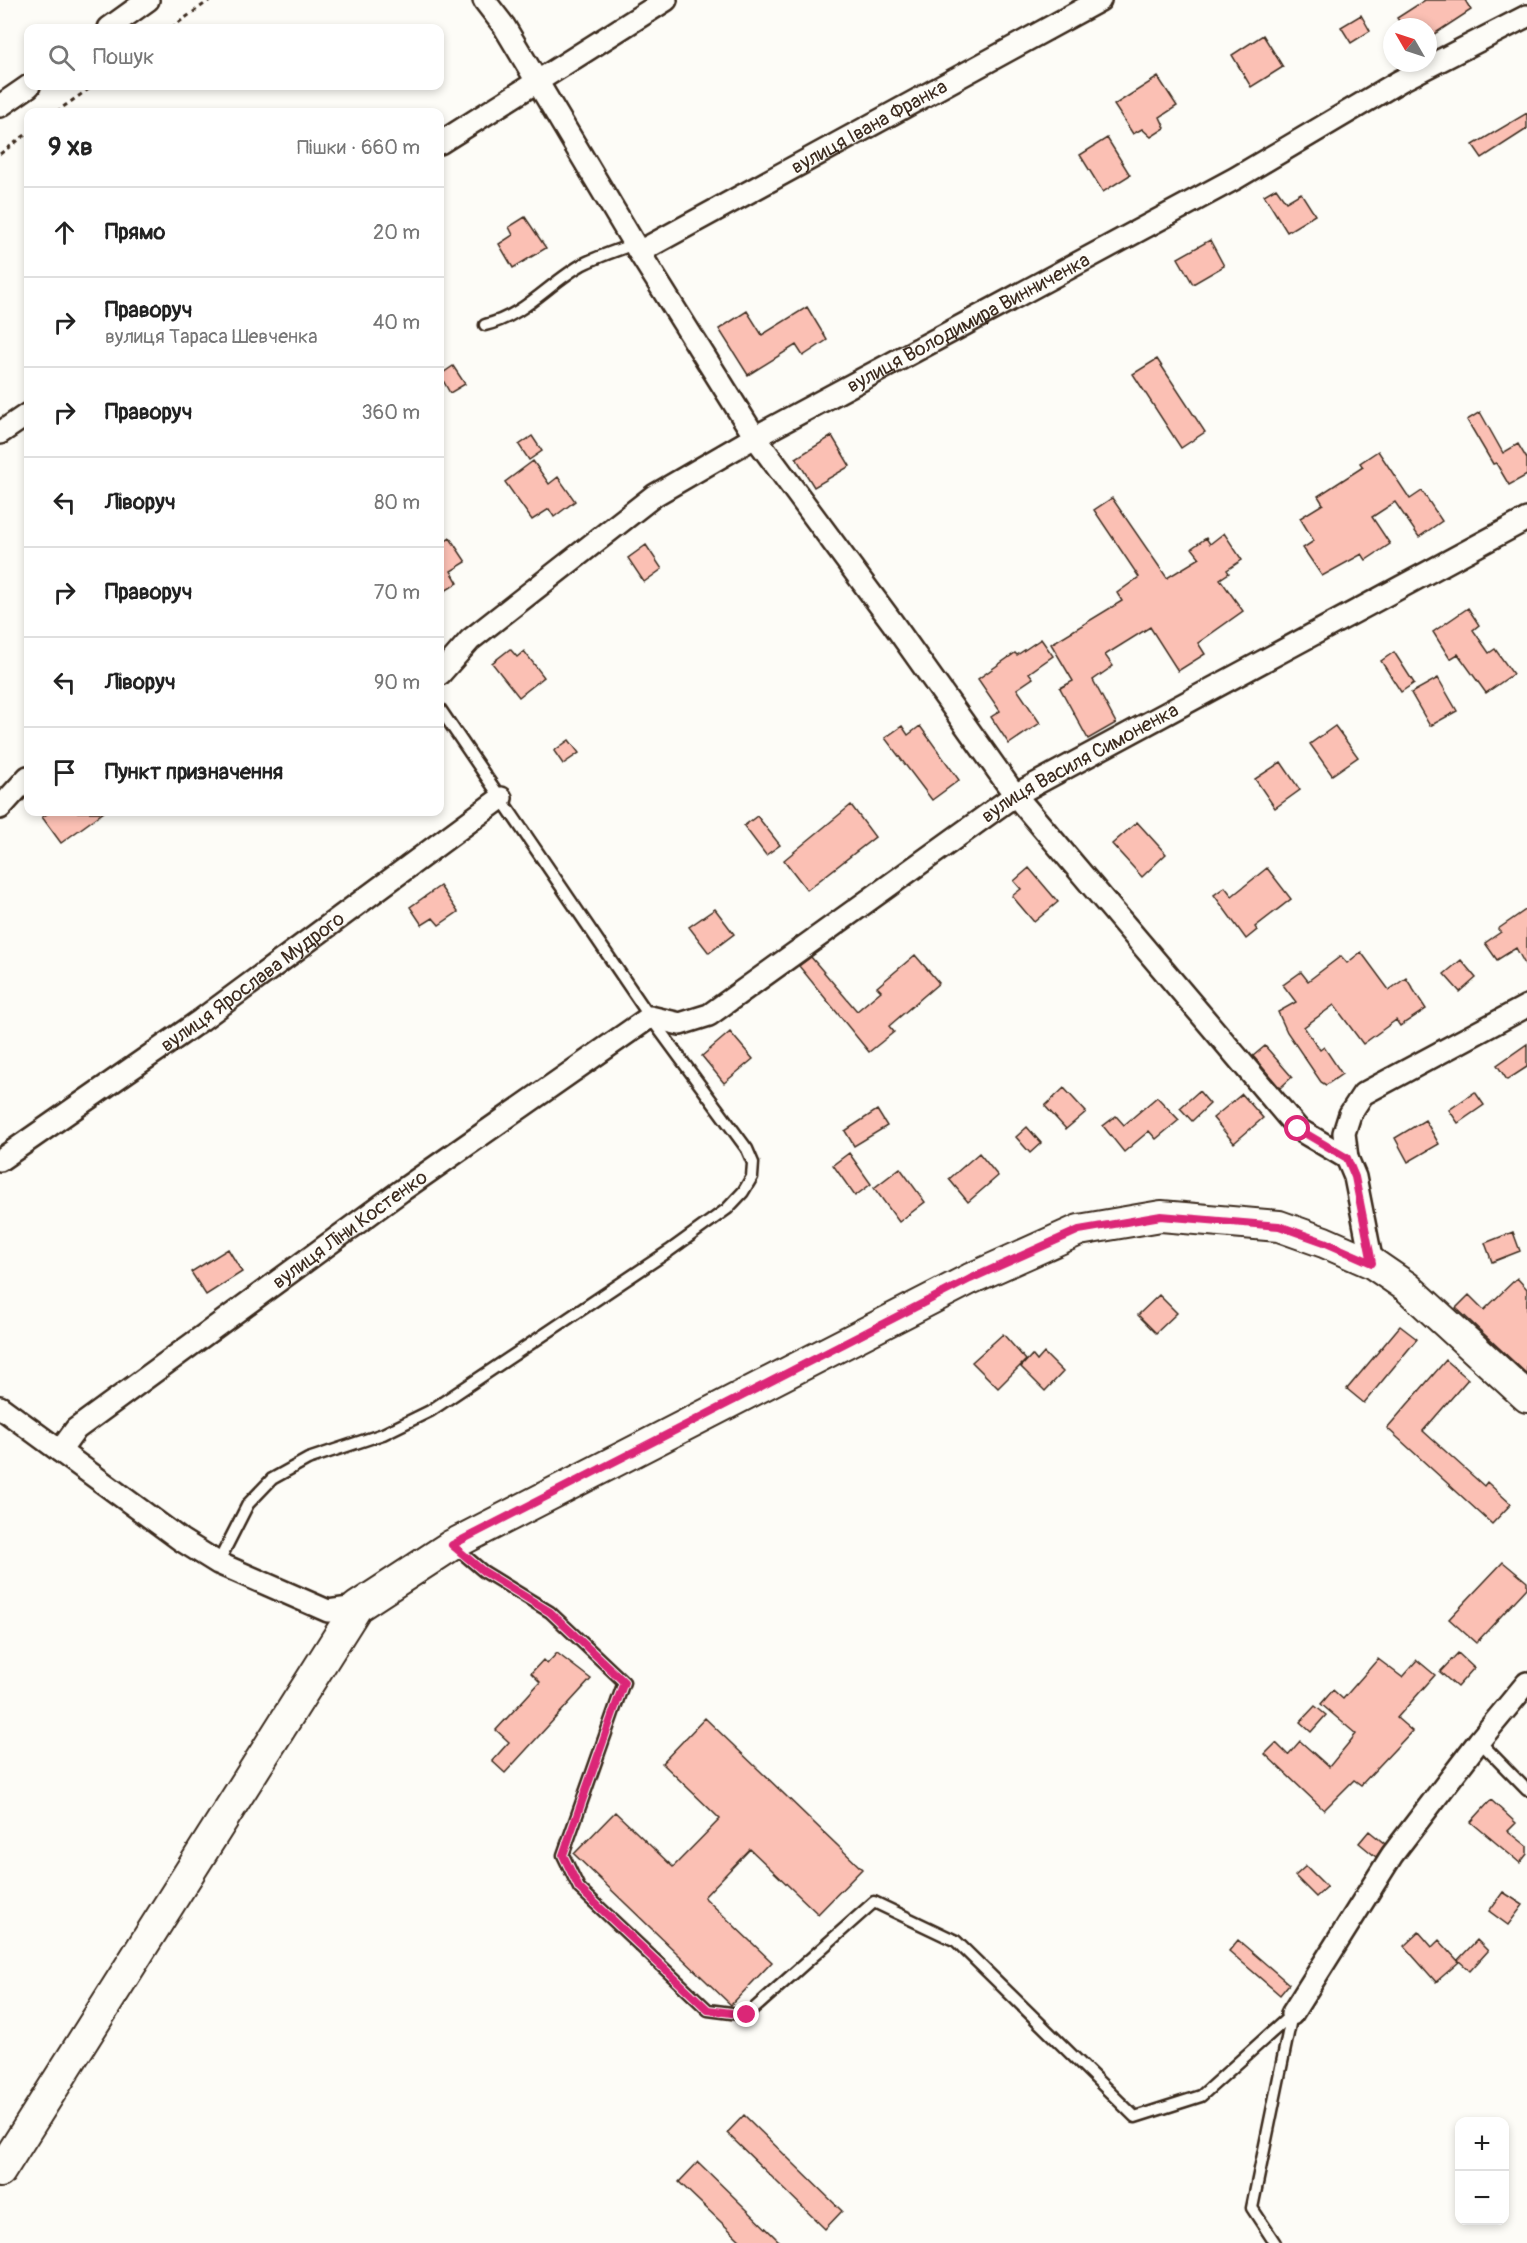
<!DOCTYPE html>
<html lang="uk">
<head>
<meta charset="utf-8">
<style>
  body { margin:0; font-family:Pangolin,sans-serif; background:#f6f6f6; color:#222 }
  .controls { position:absolute; right:18px; bottom:18px; display:grid; overflow:hidden; border-radius:12px; box-shadow:0 3px 9px #0003 }
  .controls button { width:54px; height:54px; display:grid; place-items:center; padding:0; border:0; border-bottom:2px solid #e0e0e0; background:#fff; color:#222; font:30px sans-serif }
  .compass { position:absolute; left:1383px; top:18px; width:54px; height:54px; border-radius:50%; background:#fff; box-shadow:0 3px 9px #0003; rotate:309deg }
  .stop { position:absolute; width:18px; height:18px; margin:-14px; border:4px solid #db2777; border-radius:50%; background:#fff }
  .stop.end { background:#db2777; border-color:#fff; box-shadow:0 2px 6px #0008 }
  .list { margin:0; padding:0; list-style:none }
  h2 { display:flex; justify-content:space-between; align-items:center; height:78px; margin:0; padding:0 24px; font-size:26px }
  h2 small { font-size:20px; font-weight:400; color:#767676 }
  .list li { display:grid; grid-template-columns:39px 1fr auto; gap:18px; align-items:center; box-sizing:border-box; height:90px; padding:0 24px; border-top:2px solid #e0e0e0 }
  .list b { display:block; font-size:22px; white-space:nowrap }
  .list p { margin:0; font-size:20px; white-space:nowrap; color:#767676 }
  .list em { font-size:20px; font-style:normal; color:#767676 }
  .icon { flex:none; width:33px; height:33px; fill:none; stroke:currentColor; stroke-width:2; stroke-linecap:round; stroke-linejoin:round }
  .map { position:relative; flex:none; width:1527px; height:2243px; overflow:hidden }
  .search { position:absolute; background:#fff; box-shadow:0 3px 9px #0003; left:24px; top:24px; width:420px; height:66px; display:flex; align-items:center; gap:15px; box-sizing:border-box; padding:0 21px; border-radius:12px; color:#767676; font-size:22px }
  .panel { position:absolute; background:#fff; box-shadow:0 3px 9px #0003; left:24px; top:108px; width:420px; height:708px; border-radius:12px }
  .map>svg:first-child { display:block }
  .building { fill:#fbc0b4; stroke:#3b2a1e; stroke-width:1.5 }
  .lines { fill:none; stroke-linecap:round; stroke-linejoin:round }
  .lane-casing { stroke:#3b2a1e; stroke-width:15 }
  .street-casing { stroke:#3b2a1e; stroke-width:26 }
  .secondary-casing { stroke:#3b2a1e; stroke-width:34 }
  .path { stroke:#3b2a1e; stroke-width:3; stroke-dasharray:4.5 4.5; stroke-linecap:butt }
  .lane { stroke:#fdfcf7; stroke-width:10 }
  .street { stroke:#fdfcf7; stroke-width:21 }
  .secondary { stroke:#fdfcf7; stroke-width:30 }
  .route { stroke:#db2777; stroke-width:8 }
  .labels { text-anchor:middle; dominant-baseline:central; stroke-width:5; stroke-linejoin:round; paint-order:stroke }
  .street-label { font-size:20px; fill:#3b2a1e; stroke:#fdfcf7 }
</style>
</head>
<body>
<div class="map">
<svg width="1527" height="2243" viewBox="0 0 1527 2243">
  <rect width="100%" height="100%" fill="#fdfcf7"/>
  <filter id="ink" filterUnits="userSpaceOnUse"><feTurbulence type="fractalNoise" baseFrequency=".0167" numOctaves="2"/><feDisplacementMap in="SourceGraphic" scale="12" xChannelSelector="R" yChannelSelector="G"/><feConvolveMatrix kernelMatrix="1 2 1 2 8 2 1 2 1" color-interpolation-filters="sRGB"/></filter>
  <g filter="url(#ink)">
    <!-- building -->
    <path class="building" d="M1425 0H1465L1471 10 1428 38V27H1403L1397 18Z
      M1361 15 1370 31 1351 43 1341 27Z
      M1263 35 1283 67 1251 87 1232 55Z
      M1158 77 1177 106 1160 117 1165 128 1151 137 1142 129 1133 134 1114 105Z
      M1527 113V129L1482 158 1473 145Z
      M1107 138 1130 175 1103 192 1080 155Z
      M1276 188 1286 202 1301 193 1315 215 1287 232 1264 195Z
      M525 217 546 248 513 268 499 244 513 235 509 227Z
      M1210 240 1224 266 1193 284 1178 258Z
      M807 307 827 340 803 356 796 345 748 375 719 329 747 311 762 335Z
      M1157 359 1205 432 1181 448 1133 374Z
      M453 366 465 384 450 393 440 375Z
      M1480 412 1503 453 1518 444 1527 459V475L1509 485 1496 463 1493 464 1467 420Z
      M532 436 542 451 529 460 519 445Z
      M832 436 850 466 814 487 796 458Z
      M1378 451 1410 499 1422 491 1442 521 1419 537 1395 502 1372 517 1390 544 1366 560 1362 554 1322 576 1303 548 1314 541 1300 518 1323 504 1318 496 1363 467 1360 463Z
      M533 461 549 484 558 477 575 501 554 517 549 509 532 520 505 482Z
      M1112 498 1167 578 1200 558 1192 548 1206 538 1210 544 1224 533 1242 560 1227 570 1229 573 1220 579 1243 611 1198 643 1205 654 1178 671 1150 627 1105 655 1113 666 1093 680 1116 723 1088 739 1060 688 1073 681 1051 644 1122 601 1117 593 1139 577 1094 510Z
      M450 538 466 562 451 571 458 583 445 591 440 582V545Z
      M646 545 662 569 644 582 628 558Z
      M1468 608 1479 625 1473 630 1489 653 1495 649 1513 674 1486 693 1458 654 1450 659 1433 632Z
      M1041 639 1053 656 1029 673 1033 678 1017 689 1040 723 1009 744 991 717 1000 711 978 679 1015 653 1017 655Z
      M510 649 517 657 524 651 544 677 519 697 492 663Z
      M1394 652 1414 683 1401 692 1381 661Z
      M1438 678 1457 711 1430 726 1411 693Z
      M902 726 908 735 920 726 959 780 932 800 885 738Z
      M1335 726 1358 757 1332 775 1310 744Z
      M569 740 579 753 563 764 554 751Z
      M1281 762 1300 790 1275 808 1255 779Z
      M851 805 875 837 807 890 784 860Z
      M50 812H104L61 843 42 817Z
      M757 816 780 845 766 855 744 826Z
      M1137 822 1166 854 1142 877 1112 844Z
      M1029 868 1058 902 1034 922 1012 896 1021 889 1014 881Z
      M1267 868 1291 899 1255 927 1257 930 1246 939 1214 895 1225 887 1232 896Z
      M440 886 458 912 439 925 433 918 422 925 410 907Z
      M715 909 734 934 709 953 689 927Z
      M1527 909V968L1516 948 1497 960 1485 943 1501 932 1498 929Z
      M1361 952 1389 990 1406 978 1426 1009 1400 1026 1396 1020 1363 1044 1334 1005 1304 1027 1320 1050 1324 1047 1342 1074 1326 1085 1321 1082 1287 1032 1278 1012 1296 1002 1283 985 1301 972 1308 981 1341 956 1347 963Z
      M915 955 939 983 889 1026 894 1032 869 1052 799 966 811 957 857 1011 881 991 877 987Z
      M1461 960 1476 978 1460 992 1444 974Z
      M730 1032 753 1059 724 1083 702 1056Z
      M1527 1044V1067L1507 1080 1497 1065Z
      M1265 1046 1292 1077 1280 1088 1253 1056Z
      M1064 1088 1086 1112 1066 1129 1045 1106Z
      M1199 1091 1210 1104 1192 1121 1180 1108Z
      M1475 1092 1484 1105 1458 1123 1449 1110Z
      M1242 1094 1263 1118 1234 1143 1213 1118Z
      M1157 1097 1179 1120 1156 1139 1149 1131 1124 1152 1103 1126 1116 1116 1124 1125Z
      M877 1110 887 1126 854 1146 845 1131Z
      M1425 1120 1439 1144 1408 1162 1395 1138Z
      M1027 1127 1041 1143 1030 1153 1016 1137Z
      M849 1153 871 1184 855 1196 833 1165Z
      M979 1153 998 1176 968 1202 949 1179Z
      M900 1168 925 1202 899 1222 874 1188Z
      M1513 1232 1520 1251 1492 1262 1485 1243Z
      M228 1249 242 1272 206 1295 191 1272Z
      M1517 1278 1527 1289V1374L1456 1308 1469 1295 1484 1310Z
      M1159 1295 1177 1313 1156 1333 1138 1315Z
      M1400 1326 1417 1339 1364 1403 1347 1389Z
      M1003 1334 1026 1360 998 1388 972 1362Z
      M1044 1353 1063 1372 1045 1391 1021 1367 1032 1355 1037 1361Z
      M1446 1360 1468 1379 1423 1431 1484 1486 1487 1482 1511 1504 1492 1524 1387 1428Z
      M1503 1562 1527 1582V1588L1476 1643 1449 1619Z
      M557 1653 591 1679 505 1773 492 1761 509 1742 496 1730 540 1682 531 1673 543 1660 547 1664Z
      M1458 1653 1474 1668 1457 1687 1440 1672Z
      M1378 1659 1402 1677 1417 1660 1435 1675 1397 1718 1412 1731 1361 1785 1354 1780 1324 1810 1265 1754 1276 1743 1288 1755 1300 1741 1329 1767 1356 1734 1321 1704 1333 1690 1343 1699Z
      M1315 1706 1326 1715 1311 1732 1300 1722Z
      M705 1718 862 1869 818 1914 750 1849 704 1897 772 1962 731 2005 574 1854 615 1812 673 1867 720 1819 662 1763Z
      M1491 1800 1516 1823 1508 1831 1527 1846V1854L1520 1863 1471 1822Z
      M1369 1831 1385 1844 1376 1857 1359 1843Z
      M1306 1866 1327 1887 1316 1897 1295 1876Z
      M1503 1892 1523 1905 1508 1925 1489 1911Z
      M1419 1932 1432 1947 1439 1940 1459 1962 1436 1982 1404 1946Z
      M1238 1940 1289 1984 1280 1995 1229 1951Z
      M1477 1940 1488 1951 1470 1971 1458 1960Z
      M744 2115 842 2211 825 2229 727 2133Z
      M698 2162 781 2243H743L679 2182Z"/>
    <g class="lines">
      <defs>
        <path id="lane" d="M485 325C524 316 549 283 583 264 599 256 618 250 634 244
          M455 1547 483 1571 550 1612 624 1682 563 1855 579 1888 708 2010 747 2015 874 1902 956 1941 1135 2117 1201 2096 1292 2014
          M218 1563 248 1504 272 1479 308 1459 383 1434 430 1411 669 1251 727 1209 743 1192 752 1177 753 1163 747 1149 650 1017 440 709
          M1479 1741 1527 1790
          M1275 2243 1252 2208 1292 2014"/>
        <g id="street">
          <path d="M484 0 504 26 639 252 755 437 892 622 1015 795 1298 1129 1347 1158"/>
          <path d="M109 28 148 0"/>
          <path d="M0 106 29 86"/>
          <path d="M440 143 666 0"/>
          <path id="s1" d="M639 252 1100 0"/>
          <path d="M0 433 28 414"/>
          <path id="s2" d="M440 674 470 640 655 495 755 437 1236 178 1400 81 1527 16"/>
          <path d="M0 808 28 777"/>
          <path id="s3" d="M0 1160 201 1020 501 798"/>
          <path d="M1372 1263 1355 1177 1347 1158 1344 1133 1350 1114 1363 1094 1527 1006"/>
          <path d="M0 1407 181 1540 218 1563 328 1611 357 1607"/>
          <path id="s4" d="M60 1451 76 1429 87 1421 401 1191 650 1017 680 1024 709 1015 1015 795 1527 519"/>
          <path d="M1292 2014 1392 1855 1479 1741 1527 1683"/>
        </g>
        <path id="secondary" d="M0 2172 357 1607 452 1545 970 1279 1079 1230 1161 1216 1279 1226 1324 1242 1372 1263 1407 1287 1527 1397"/>
      </defs>
      <!-- lane casing -->
      <use href="#lane" class="lane-casing"/>
      <!-- street casing -->
      <use href="#street" class="street-casing"/>
      <!-- secondary casing -->
      <use href="#secondary" class="secondary-casing"/>
      <!-- path -->
      <path class="path" d="M171 28 210 0
        M56 112 93 86
        M0 154 28 133"/>
      <!-- lane -->
      <use href="#lane" class="lane"/>
      <!-- street -->
      <use href="#street" class="street"/>
      <!-- secondary -->
      <use href="#secondary" class="secondary"/>
    </g>
  </g>
  <g class="lines" filter="url(#ink)">
    <!-- route -->
    <path class="route" d="M747 2015 708 2010 579 1888 563 1855 624 1682 550 1612 483 1571 452 1545 970 1279 1079 1230 1161 1216 1279 1226 1324 1242 1372 1263 1355 1177 1347 1158 1298 1129"/>
  </g>
  <g class="labels">
    <!-- street labels -->
    <g class="street-label">
      <text stroke="none"><textPath href="#s1" startOffset="262">вулиця Івана Франка</textPath></text>
      <text stroke="none"><textPath href="#s2" startOffset="638">вулиця Володимира Винниченка</textPath></text>
      <text stroke="none"><textPath href="#s4" startOffset="1244">вулиця Василя Симоненка</textPath></text>
      <text stroke="none"><textPath href="#s3" startOffset="309">вулиця Ярослава Мудрого</textPath></text>
      <text stroke="none"><textPath href="#s4" startOffset="366">вулиця Ліни Костенко</textPath></text>
    </g>
  </g>
</svg>
<div class="controls">
<button>+</button>
<button>−</button>
</div>
<svg class="compass" viewBox="-18 -18 36 36"><path d="M0-13l5 13h-10z" fill="#e53935"/><path d="M0 13l5-13h-10z" fill="#767676"/></svg>
<div class="stop" style="left:1298px;top:1129px"></div>
<div class="stop end" style="left:747px;top:2015px"></div>
<div class="search"><svg class="icon" aria-label="search" viewBox="0 0 24 24"><circle cx="10" cy="10" r="6"/><path d="M15 15l6 6"/></svg>Пошук</div>
<section class="panel">
<h2>9 хв<small>Пішки · 660 m</small></h2>
<ul class="list">
<li><svg class="icon" aria-label="ahead" viewBox="0 0 24 24"><path d="M12 20V5M6 11l6-6 6 6"/></svg><div><b>Прямо</b></div><em>20 m</em></li>
<li><svg class="icon" aria-label="right" viewBox="0 0 24 24"><path d="M7 20v-9h11M14 6l5 5-5 5"/></svg><div><b>Праворуч</b><p>вулиця Тараса Шевченка</p></div><em>40 m</em></li>
<li><svg class="icon" aria-label="right" viewBox="0 0 24 24"><path d="M7 20v-9h11M14 6l5 5-5 5"/></svg><div><b>Праворуч</b></div><em>360 m</em></li>
<li><svg class="icon" aria-label="left" viewBox="0 0 24 24"><path d="M17 20v-9H6M10 6l-5 5 5 5"/></svg><div><b>Ліворуч</b></div><em>80 m</em></li>
<li><svg class="icon" aria-label="right" viewBox="0 0 24 24"><path d="M7 20v-9h11M14 6l5 5-5 5"/></svg><div><b>Праворуч</b></div><em>70 m</em></li>
<li><svg class="icon" aria-label="left" viewBox="0 0 24 24"><path d="M17 20v-9H6M10 6l-5 5 5 5"/></svg><div><b>Ліворуч</b></div><em>90 m</em></li>
<li><svg class="icon" aria-label="arrive" viewBox="0 0 24 24"><path d="M6 21V4h12l-3 4 3 4H6"/></svg><div><b>Пункт призначення</b></div></li>
</ul>
</section>
</div>
</body>
</html>
